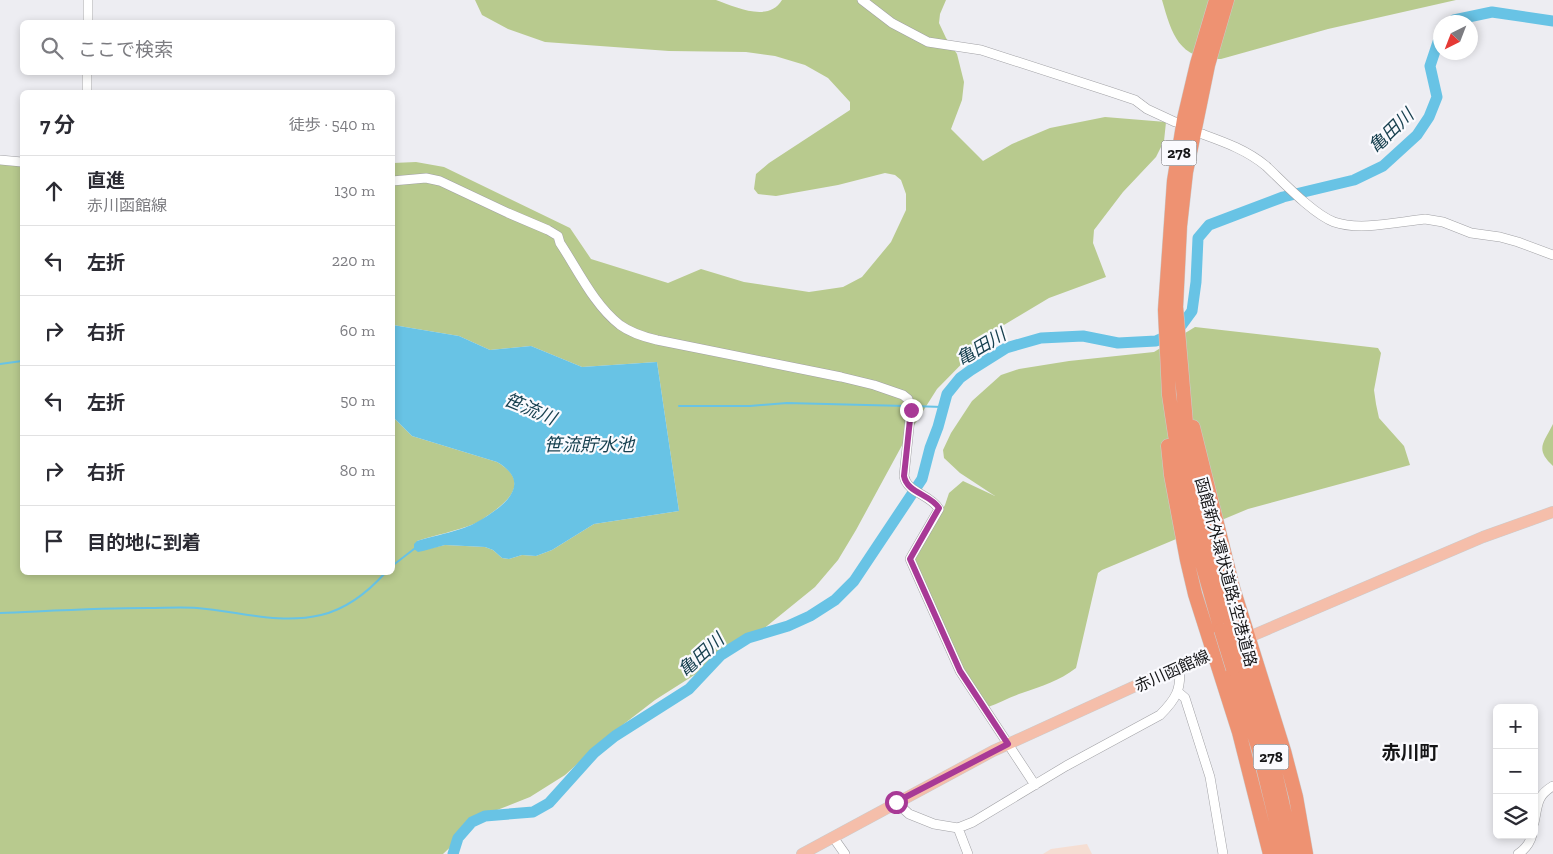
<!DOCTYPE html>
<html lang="ja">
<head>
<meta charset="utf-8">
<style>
  body { margin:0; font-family:"Zilla Slab","Noto Sans JP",serif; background:#f7f7f7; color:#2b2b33 }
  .controls { position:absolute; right:15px; bottom:15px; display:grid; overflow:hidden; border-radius:8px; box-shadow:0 2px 8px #0003 }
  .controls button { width:45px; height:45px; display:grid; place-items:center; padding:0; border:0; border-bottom:1px solid #e1e1e2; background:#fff; color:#2b2b33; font:25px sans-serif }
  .compass { position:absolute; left:1433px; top:15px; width:45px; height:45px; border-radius:50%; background:#fff; box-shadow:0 2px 8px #0003; rotate:222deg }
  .stop { position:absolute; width:15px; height:15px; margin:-11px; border:4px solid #a83996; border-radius:50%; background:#fff }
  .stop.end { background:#a83996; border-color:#fff; box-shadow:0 1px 5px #0008 }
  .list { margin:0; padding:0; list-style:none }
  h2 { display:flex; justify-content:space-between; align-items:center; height:65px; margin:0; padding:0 20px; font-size:21px }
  h2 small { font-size:16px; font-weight:400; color:#7c7c81 }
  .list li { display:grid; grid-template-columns:32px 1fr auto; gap:15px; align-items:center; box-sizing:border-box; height:70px; padding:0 20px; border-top:1px solid #e1e1e2 }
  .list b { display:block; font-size:19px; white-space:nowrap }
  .list p { margin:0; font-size:16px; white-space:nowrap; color:#7c7c81 }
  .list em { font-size:16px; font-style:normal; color:#7c7c81 }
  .icon { flex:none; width:28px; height:28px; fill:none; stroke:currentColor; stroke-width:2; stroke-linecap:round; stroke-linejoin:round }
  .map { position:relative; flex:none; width:1553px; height:854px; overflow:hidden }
  .search { position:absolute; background:#fff; box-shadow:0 2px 8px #0003; left:20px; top:20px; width:375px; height:55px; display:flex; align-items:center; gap:12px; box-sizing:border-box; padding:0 18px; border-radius:8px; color:#7c7c81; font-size:19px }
  .panel { position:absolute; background:#fff; box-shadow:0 2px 8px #0003; left:20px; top:90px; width:375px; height:485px; border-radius:8px }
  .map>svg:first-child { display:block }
  .education { fill:#f5ded3 }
  .green { fill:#b8ca8e }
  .water { fill:#68c3e5 }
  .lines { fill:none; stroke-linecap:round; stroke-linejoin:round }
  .stream { stroke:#68c3e5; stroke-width:2 }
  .river { stroke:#68c3e5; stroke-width:11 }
  .minor-casing { stroke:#a1a1a5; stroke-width:10 }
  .major-casing { stroke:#ccc; stroke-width:12 }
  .highway-casing { stroke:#ccc; stroke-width:15 }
  .minor { stroke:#fff; stroke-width:9 }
  .major { stroke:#f5beaa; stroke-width:11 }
  .highway { stroke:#ee9272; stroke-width:14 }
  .highway-bridge-casing { stroke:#ccc; stroke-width:15; stroke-linecap:butt }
  .highway-bridge { stroke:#ee9272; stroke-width:14 }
  .route { stroke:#a83996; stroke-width:6 }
  .labels { text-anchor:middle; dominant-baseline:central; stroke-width:4.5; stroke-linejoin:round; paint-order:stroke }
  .shield { fill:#fafafe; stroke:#5a5a5c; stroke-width:1 }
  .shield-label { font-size:15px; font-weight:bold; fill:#151517 }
  .street-label { font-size:16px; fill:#151517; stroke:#fafafe }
  .water-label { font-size:18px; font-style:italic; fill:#163f4e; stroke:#fafafe }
  .quarter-label { font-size:19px; font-weight:bold; fill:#151517; stroke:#fafafe }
</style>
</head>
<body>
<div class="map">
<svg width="1553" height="854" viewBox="0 0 1553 854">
  <rect width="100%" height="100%" fill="#ededf2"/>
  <!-- education -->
  <path class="education" d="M1087 844 1092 854H1043L1051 849Z"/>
  <!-- green -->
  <path class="green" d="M475 0H716C736 7 768 23 782 0H946L940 14 939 23 946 38 957 54 964 82 962 100 951 129 983 161 1012 144 1050 128 1105 117 1166 122 1164 141 1156 157 1123 192 1094 230 1093 243 1106 277 1049 298 994 331 937 389 906 438 856 530 838 560 815 587 751 639 655 700 607 737 565 775 530 797 492 812 477 822 443 854H0V162H22V572H392L393 417 412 436 497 462C528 480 513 498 490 514 485 517 480 522 474 524 456 531 436 535 417 541L418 551 445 545 485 547 493 550 502 558 509 559 522 555 536 556 552 550 594 524 679 511 657 362 582 367 531 346 490 350 459 336 393 325V163L416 162 444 167 570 228 591 259 668 283 701 269 744 282 809 292 843 287 862 277 891 242 906 210V194L901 180 895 175 885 173 838 185 776 196 758 194 754 189 756 174 769 163 850 110V102L828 78 805 65 775 56 746 52 669 51 545 42 508 29 482 15Z
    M1162 0H1456L1328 29 1221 59C1179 60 1172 35 1162 0Z
    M1195 327 1378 348 1381 353 1374 390 1376 404 1379 418 1404 446 1410 465 1248 509 1102 570 1098 573 1076 668C1059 681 1042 686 1022 693 1010 697 999 703 988 707L964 670 914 557 945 505 949 493 963 481 995 496 960 473 944 458 943 450 951 433 972 401 1001 375 1019 369 1069 361 1154 352Z
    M1553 424V466C1535 449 1543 444 1553 424Z"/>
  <!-- water -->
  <path class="water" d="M393 325 459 336 490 350 531 346 582 367 657 362 679 511 594 524 552 550 536 556 522 555 509 559 502 558 493 550 485 547 445 545 423 551 418 552 414 549V544L417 541C433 536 464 530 477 522 502 508 535 484 497 462L412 436 393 417Z"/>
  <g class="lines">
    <!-- stream -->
    <path class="stream" d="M0 364 22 361
      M679 406H750L787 403 906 406
      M913 406 942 407
      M392 566 414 549
      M0 613C49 611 98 608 148 608 164 608 181 607 197 608 238 611 279 625 321 615 347 609 369 591 386 572"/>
    <!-- river -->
    <path class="river" d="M1452 22 1454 20 1492 12 1553 21
      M453 854 458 838 472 822 485 816 533 812 549 803 594 753 615 736 689 689 721 655 748 638 788 626 810 616 835 600 854 581 922 479 930 448 938 427 947 394 960 378 971 370 1006 348 1041 338 1083 336 1118 343 1156 341 1169 335 1181 326 1192 311 1196 282 1198 238 1209 225 1283 197 1354 180 1383 166 1417 135 1429 117 1437 97 1430 66 1440 36"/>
    <defs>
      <path id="minor" d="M862 0 892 23 928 42 981 50 1108 91 1135 100 1147 109 1175 122
        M88 22V0
        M87 92V72
        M1202 134C1224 142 1247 150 1266 166 1283 182 1313 214 1334 222 1360 231 1397 222 1425 219L1443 222 1471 233 1500 237 1518 242 1553 255
        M0 160 22 162
        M392 181 426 178 440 181 508 213 548 230 558 236 560 243C578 270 594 305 620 325 631 333 644 337 657 340L841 377 874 385 903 395 908 399 911 409 904 476C907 493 930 494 939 509L910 559 960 671 1035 785
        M1178 692 1185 698 1210 777 1223 854
        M896 802 909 814 934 824 958 828 973 822 1066 766 1160 715C1176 699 1182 689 1179 666
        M1534 823C1538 805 1536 796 1553 786
        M958 828 968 854
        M833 837 845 854
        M1518 854C1524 850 1530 843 1532 835"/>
      <path id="major" d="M1242 640 1483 537 1553 512
        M802 854 993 751 1179 666 1220 649"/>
      <path id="highway" d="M1216 0 1197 64 1184 119 1174 181 1165 310 1169 395 1182 481 1189 517 1221 630
        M1227 0 1208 65 1186 172 1180 226 1176 307 1190 469 1200 511 1230 621
        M1193 427 1233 588 1284 751 1296 797 1306 854
        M1168 446 1171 475 1187 560 1195 594 1239 732 1270 854
        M1243 662 1270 750 1294 854
        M1233 669 1259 750 1284 854"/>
    </defs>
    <!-- minor casing -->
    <use href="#minor" class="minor-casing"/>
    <!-- major casing -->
    <use href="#major" class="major-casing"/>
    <!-- highway casing -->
    <use href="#highway" class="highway-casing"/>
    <!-- minor -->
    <use href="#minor" class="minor"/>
    <!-- major -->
    <use href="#major" class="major"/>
    <!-- highway -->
    <use href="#highway" class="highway"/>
    <defs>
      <path id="highway-bridge" d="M1230 621 1243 662
        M1221 630 1233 669"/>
    </defs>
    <!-- highway-bridge casing -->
    <use href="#highway-bridge" class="highway-bridge-casing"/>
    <!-- highway-bridge -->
    <use href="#highway-bridge" class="highway-bridge"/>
  </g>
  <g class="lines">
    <!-- route -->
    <path class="route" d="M896 802 1008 744 960 671 910 559 939 508C930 494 907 493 904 476L911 410"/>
  </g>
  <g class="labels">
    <!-- shield labels -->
    <g class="shield">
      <rect x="1161.5" y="140.5" width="35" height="25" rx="4"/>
      <rect x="1253.5" y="744.5" width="35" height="25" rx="4"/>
    </g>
    <g class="shield-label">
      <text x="1179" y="153">278</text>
      <text x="1271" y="757">278</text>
    </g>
    <!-- street labels -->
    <g class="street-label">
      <text transform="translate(1226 572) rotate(75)">函館新外環状道路;空港道路</text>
      <text transform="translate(1172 671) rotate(-24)">赤川函館線</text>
    </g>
    <!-- water labels -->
    <g class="water-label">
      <text transform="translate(1391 131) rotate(-44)">亀田川</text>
      <text transform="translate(981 347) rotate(-31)">亀田川</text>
      <text transform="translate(530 409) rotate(23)">笹流川</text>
      <text x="589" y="445">笹流貯水池</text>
      <text transform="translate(701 655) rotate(-42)">亀田川</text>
    </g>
    <!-- quarter labels -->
    <g class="quarter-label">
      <text x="1410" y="752">赤川町</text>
    </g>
  </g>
</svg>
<div class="controls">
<button>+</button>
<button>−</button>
<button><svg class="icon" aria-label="layers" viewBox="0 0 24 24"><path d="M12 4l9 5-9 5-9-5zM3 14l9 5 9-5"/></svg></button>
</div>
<svg class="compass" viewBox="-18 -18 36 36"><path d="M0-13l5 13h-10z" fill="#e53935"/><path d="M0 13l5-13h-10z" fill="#7c7c81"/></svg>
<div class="stop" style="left:896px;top:802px"></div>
<div class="stop end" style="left:911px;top:410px"></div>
<div class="search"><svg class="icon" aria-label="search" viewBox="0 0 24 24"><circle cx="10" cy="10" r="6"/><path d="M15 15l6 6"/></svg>ここで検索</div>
<section class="panel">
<h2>7 分<small>徒歩 · 540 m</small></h2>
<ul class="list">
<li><svg class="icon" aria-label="ahead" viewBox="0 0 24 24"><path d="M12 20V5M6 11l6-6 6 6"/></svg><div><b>直進</b><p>赤川函館線</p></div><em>130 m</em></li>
<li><svg class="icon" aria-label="left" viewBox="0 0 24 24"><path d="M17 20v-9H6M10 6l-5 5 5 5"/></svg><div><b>左折</b></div><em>220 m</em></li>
<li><svg class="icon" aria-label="right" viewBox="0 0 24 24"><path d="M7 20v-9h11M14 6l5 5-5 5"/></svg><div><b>右折</b></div><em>60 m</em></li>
<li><svg class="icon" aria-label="left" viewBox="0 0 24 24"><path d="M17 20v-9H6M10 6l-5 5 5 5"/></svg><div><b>左折</b></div><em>50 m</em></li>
<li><svg class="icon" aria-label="right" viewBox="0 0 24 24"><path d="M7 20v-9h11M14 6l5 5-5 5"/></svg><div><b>右折</b></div><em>80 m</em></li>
<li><svg class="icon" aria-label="arrive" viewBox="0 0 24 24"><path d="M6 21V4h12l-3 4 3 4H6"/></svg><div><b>目的地に到着</b></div></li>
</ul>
</section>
</div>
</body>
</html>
